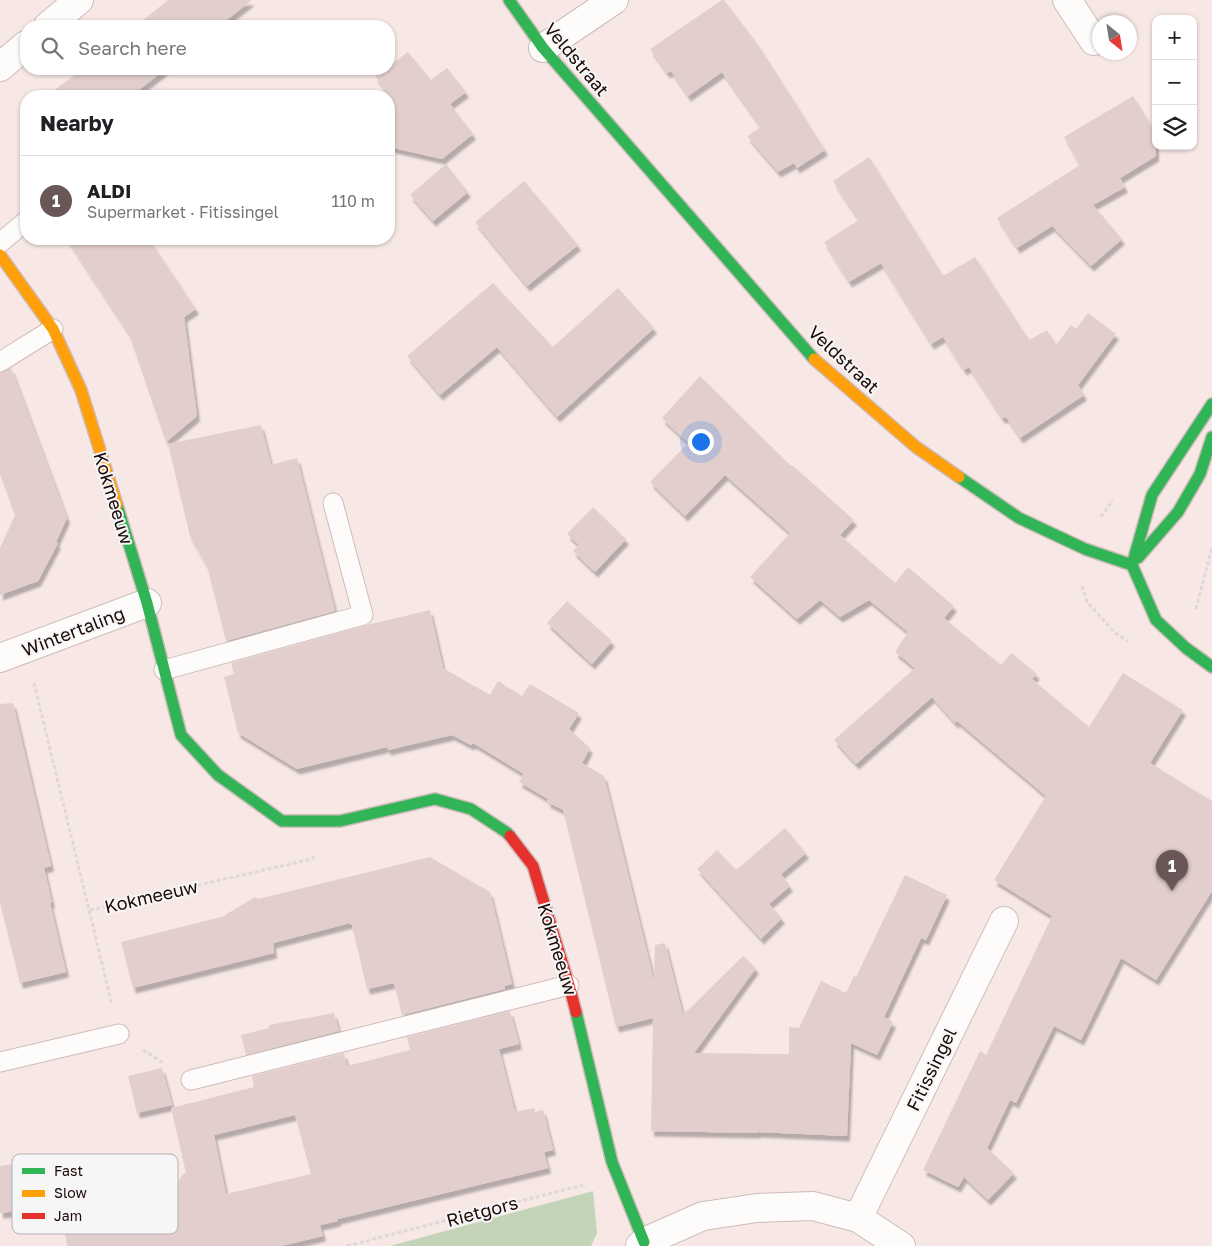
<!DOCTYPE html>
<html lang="en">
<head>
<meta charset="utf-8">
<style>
  body { margin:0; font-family:"Golos Text",sans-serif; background:#f6f6f6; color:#202124 }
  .controls { position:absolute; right:15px; top:15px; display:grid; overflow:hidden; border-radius:10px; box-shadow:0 1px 4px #0004 }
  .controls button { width:45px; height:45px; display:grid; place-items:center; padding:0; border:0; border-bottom:1px solid #e0e0e0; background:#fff; color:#202124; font:25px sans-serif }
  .compass { position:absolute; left:1092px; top:15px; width:45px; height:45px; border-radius:50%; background:#fff; box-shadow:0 1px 4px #0004; rotate:150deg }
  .you { position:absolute; left:700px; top:441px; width:18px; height:18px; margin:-12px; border:4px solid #fff; border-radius:50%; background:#1a73e8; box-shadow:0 0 0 8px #1a73e833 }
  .badge { display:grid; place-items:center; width:32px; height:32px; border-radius:50%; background:#695656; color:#fff; font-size:16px; font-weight:700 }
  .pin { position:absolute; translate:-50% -41px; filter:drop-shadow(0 1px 2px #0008) }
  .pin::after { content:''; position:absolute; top:26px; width:18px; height:15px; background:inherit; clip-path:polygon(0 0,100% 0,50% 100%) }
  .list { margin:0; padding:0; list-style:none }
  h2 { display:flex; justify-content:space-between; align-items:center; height:65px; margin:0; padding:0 20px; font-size:21px }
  h2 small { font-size:16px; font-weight:400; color:#757577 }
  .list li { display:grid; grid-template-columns:32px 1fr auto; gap:15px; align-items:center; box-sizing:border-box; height:90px; padding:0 20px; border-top:1px solid #e0e0e0 }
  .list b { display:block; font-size:19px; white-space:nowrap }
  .list p { margin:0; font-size:16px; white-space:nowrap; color:#757577 }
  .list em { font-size:16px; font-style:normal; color:#757577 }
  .icon { flex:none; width:28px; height:28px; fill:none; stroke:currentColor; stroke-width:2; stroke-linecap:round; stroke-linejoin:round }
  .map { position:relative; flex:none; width:1212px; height:1246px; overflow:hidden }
  .search { position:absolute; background:#fff; box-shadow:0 1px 4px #0004; left:20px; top:20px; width:375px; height:55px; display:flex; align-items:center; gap:12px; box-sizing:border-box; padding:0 18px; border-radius:20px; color:#757577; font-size:19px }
  .panel { position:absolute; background:#fff; box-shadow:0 1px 4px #0004; left:20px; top:90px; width:375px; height:155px; border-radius:20px }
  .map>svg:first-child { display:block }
  .green { fill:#c4d4b9 }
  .building { fill:#e2cfcd; fill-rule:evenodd; filter:url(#shadow) }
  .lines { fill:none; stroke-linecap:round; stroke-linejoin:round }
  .lane-casing { stroke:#cebbb9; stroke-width:21 }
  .street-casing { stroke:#cebbb9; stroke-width:30 }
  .fast-casing { stroke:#cebbb9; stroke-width:14 }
  .slow-casing { stroke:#cebbb9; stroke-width:14 }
  .jam-casing { stroke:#cebbb9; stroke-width:14 }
  .path { stroke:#ded9d8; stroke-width:3; stroke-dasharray:4 2.5; stroke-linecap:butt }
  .lane { stroke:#fefcfb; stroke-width:19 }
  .street { stroke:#fefcfb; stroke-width:28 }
  .fast { stroke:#30b455; stroke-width:11 }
  .slow { stroke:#ff9f0a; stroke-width:11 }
  .jam { stroke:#e5322d; stroke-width:11 }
  .labels { text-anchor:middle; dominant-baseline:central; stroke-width:4; stroke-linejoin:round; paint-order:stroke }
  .street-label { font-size:18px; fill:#1d0808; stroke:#f6f6f6 }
  .key { fill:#f6f6f6; stroke:#b5afaf; stroke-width:1 }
  .key-label { font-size:14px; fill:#1d0808 }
</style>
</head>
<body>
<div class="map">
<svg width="1212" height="1246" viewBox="0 0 1212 1246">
  <defs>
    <filter id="shadow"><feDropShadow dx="3" dy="5.5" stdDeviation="1" flood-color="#0004"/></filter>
  </defs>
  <rect width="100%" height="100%" fill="#f7e8e6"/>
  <!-- green -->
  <path class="green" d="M593 1191 597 1233 591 1246H390Z"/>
  <!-- building -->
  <path class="building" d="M168 0H252L219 26H136Z
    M722 0H724L758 45 825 150 797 168 794 163 778 172 747 136 761 127 722 72 688 96 671 71 667 73 650 49Z
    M408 52 431 80 447 68 466 92 450 104 473 134 442 159 389 147V94L375 76 385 69H389V66Z
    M82 69H166L131 96H47Z
    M1133 96 1156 134V156L1120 178 1125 187 1093 205 1122 239 1091 266 1052 226 1017 248 997 218 1080 165 1064 137Z
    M869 157 943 276 975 257 1029 340 1047 330 1056 345 1071 325 1076 329 1088 313 1116 334 1078 385 1084 395 1020 438 1006 417 1002 418 969 367 964 370 943 337 931 344 881 263 849 282 824 242 859 220 833 181Z
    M446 164 468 192 433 221 410 195Z
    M524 181 578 245 527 286 475 222Z
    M67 239H149L196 309 184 317 197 416 166 442 129 334Z
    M493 283 553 347 618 288 654 328 557 417 497 347 440 395 407 356Z
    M11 368 67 518 56 542 58 543 38 581 0 595V548L15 515 0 474V373Z
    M700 376 791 466 792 465 854 520 840 535 895 583 908 567 954 606 944 618 1001 665 1012 653 1037 674 1032 679 1089 727 1123 673 1183 710 1150 763 1212 801V891L1156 980 1121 958 1081 1040 1054 1026 1016 1103 1010 1100 987 1148 1014 1173 988 1200 964 1177 958 1187 923 1170 980 1051 986 1055 1052 916 994 880 1046 796 957 721 955 723 932 697 856 764 834 740 915 668 895 652 908 632 869 600 840 617 820 600 797 619 750 577 790 533 725 475 685 516 650 482 688 443 662 418Z
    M261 425 271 465 297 458 335 611 226 641 207 566 190 536 168 444Z
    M593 507 626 539 595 572 573 551 579 545 567 534Z
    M567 601 612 641 592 664 547 623Z
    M430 610 443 668 490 695 498 681 522 696 530 684 579 713 569 729 590 748 582 763 604 776 654 981 655 945 665 943 683 1015 743 956 756 968 694 1053 789 1054V1027L799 1028 821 981 846 993 854 976 856 977 905 875 947 895 926 940 921 938 884 1017 893 1022 877 1055 851 1043 847 1136 758 1132V1133L651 1131 653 1018 616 1027 563 810 547 802 548 799 519 782 524 774 473 743 471 745 452 735 388 750 387 747 297 769 238 733 224 677 234 674 231 663 367 625Z
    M13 703 51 866 44 868 52 903H50L66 972 20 983 0 903V704Z
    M785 828 806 853 781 874 790 886 769 904 782 918 761 939 697 869 717 850 736 870Z
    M430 857 490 892 512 984 504 986 505 989 402 1015 394 983 367 989 352 925H350V923L273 943 274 953 133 988 121 942 225 916V915L255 897 258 899Z
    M510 1011 519 1044 499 1049 515 1112 534 1108 535 1112 543 1110 553 1150 544 1152 548 1168 338 1219V1221L320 1225 323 1236 281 1246H67L65 1234 177 1207 173 1190 183 1174 186 1173 171 1108 254 1087 252 1076 344 1053 347 1066 410 1050 407 1037ZM295 1115 311 1174 226 1194 214 1135Z
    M334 1013 339 1031 246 1055 241 1035 269 1028V1025Z
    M162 1068 172 1105 137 1113 128 1076Z
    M58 1157 64 1206 0 1213V1166Z"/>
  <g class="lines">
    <defs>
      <path id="lane" d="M0 243 26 221
        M0 362 53 329
        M164 670 363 615 333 503
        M0 1062 119 1034
        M191 1080 569 985"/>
      <path id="street" d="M1067 0 1094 41
        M48 26 79 0
        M543 48 614 0
        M0 67 26 45
        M0 658 147 603
        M858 1218 1004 921
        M640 1246 644 1242 703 1216 757 1208 813 1206 858 1218 901 1246"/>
      <path id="fast" d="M509 0 543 48 814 359
        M959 477 1019 518 1085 549 1132 565 1156 620 1186 648 1212 667
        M117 505 147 603 181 735 218 775 282 821H340L435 799 471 809 506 832 510 836
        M1138 558 1178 512 1200 474 1212 437
        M1132 565 1152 495 1212 404
        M576 1012 612 1162 644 1242"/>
      <path id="slow" d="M0 255 53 329 81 390 117 505
        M814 359 916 447 959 477"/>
      <path id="jam" d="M510 836 533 866 569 985 576 1012"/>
    </defs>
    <!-- lane casing -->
    <use href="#lane" class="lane-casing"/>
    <!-- street casing -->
    <use href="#street" class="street-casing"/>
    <!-- fast casing -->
    <use href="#fast" class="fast-casing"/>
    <!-- slow casing -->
    <use href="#slow" class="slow-casing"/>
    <!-- jam casing -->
    <use href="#jam" class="jam-casing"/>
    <!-- path -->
    <path class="path" d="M1101 517 1113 500
      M1082 586 1087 602 1115 633 1128 641
      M1196 609 1212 547
      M34 683 112 1005
      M90 910 312 859 315 856
      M143 1050 165 1064
      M347 1246 583 1185"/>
    <!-- lane -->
    <use href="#lane" class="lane"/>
    <!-- street -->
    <use href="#street" class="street"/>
    <!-- fast -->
    <use href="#fast" class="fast"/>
    <!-- slow -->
    <use href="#slow" class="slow"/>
    <!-- jam -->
    <use href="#jam" class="jam"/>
  </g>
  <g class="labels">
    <!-- street labels -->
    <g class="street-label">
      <text transform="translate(577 59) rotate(50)">Veldstraat</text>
      <text transform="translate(844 359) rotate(43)">Veldstraat</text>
      <text transform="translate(114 498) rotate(73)">Kokmeeuw</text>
      <text transform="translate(73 631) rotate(-21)">Wintertaling</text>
      <text transform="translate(151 896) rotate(-13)">Kokmeeuw</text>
      <text transform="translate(558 949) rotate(73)">Kokmeeuw</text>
      <text transform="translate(931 1069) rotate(-64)">Fitissingel</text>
      <text transform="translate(482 1211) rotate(-15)">Rietgors</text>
    </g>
  </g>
  <!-- legend -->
  <rect x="12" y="1154" width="166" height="80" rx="8" class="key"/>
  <rect x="22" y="1168" width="23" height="6" fill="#30b455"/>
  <rect x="22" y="1190" width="23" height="7" fill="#ff9f0a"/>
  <rect x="22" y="1213" width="23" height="6" fill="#e5322d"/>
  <g class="key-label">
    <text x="54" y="1176">Fast</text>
    <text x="54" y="1198">Slow</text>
    <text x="54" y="1221">Jam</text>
  </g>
</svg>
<div class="controls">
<button>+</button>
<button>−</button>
<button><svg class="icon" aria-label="layers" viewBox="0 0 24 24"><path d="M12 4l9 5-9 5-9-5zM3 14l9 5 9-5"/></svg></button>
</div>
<svg class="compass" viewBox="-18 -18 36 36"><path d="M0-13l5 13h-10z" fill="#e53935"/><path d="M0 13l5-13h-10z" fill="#757577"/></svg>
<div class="you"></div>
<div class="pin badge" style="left:1172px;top:891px">1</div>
<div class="search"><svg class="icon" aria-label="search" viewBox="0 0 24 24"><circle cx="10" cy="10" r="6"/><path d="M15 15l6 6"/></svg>Search here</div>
<section class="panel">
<h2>Nearby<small></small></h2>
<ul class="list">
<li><span class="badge">1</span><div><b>ALDI</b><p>Supermarket · Fitissingel</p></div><em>110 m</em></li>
</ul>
</section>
</div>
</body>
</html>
